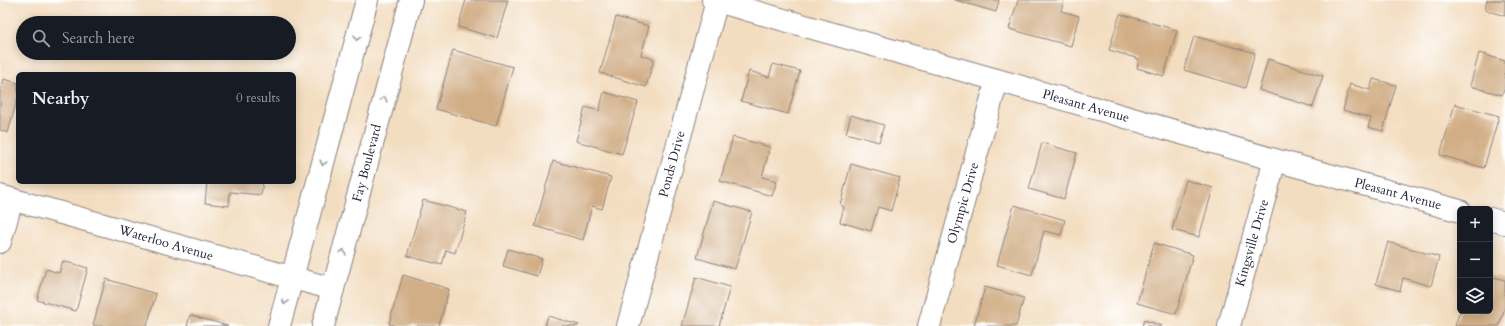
<!DOCTYPE html>
<html lang="en">
<head>
<meta charset="utf-8">
<style>
  body { margin:0; font-family:Cardo,serif; background:#242831; color:#f1f3f6 }
  .controls { position:absolute; right:12px; bottom:12px; display:grid; overflow:hidden; border-radius:6px; box-shadow:0 2px 10px #0003 }
  .controls button { width:36px; height:36px; display:grid; place-items:center; padding:0; border:0; border-bottom:1px solid #363941; background:#171b24; color:#f1f3f6; font:20px sans-serif }
  .list { margin:0; padding:0; list-style:none }
  h2 { display:flex; justify-content:space-between; align-items:center; height:52px; margin:0; padding:0 16px; font-size:17px }
  h2 small { font-size:13px; font-weight:400; color:#9ea1a6 }
  .icon { flex:none; width:22px; height:22px; fill:none; stroke:currentColor; stroke-width:2; stroke-linecap:round; stroke-linejoin:round }
  .map { position:relative; flex:none; width:1505px; height:326px; overflow:hidden }
  .search { position:absolute; background:#171b24; box-shadow:0 2px 10px #0003; left:16px; top:16px; width:280px; height:44px; display:flex; align-items:center; gap:10px; box-sizing:border-box; padding:0 14px; border-radius:22px; color:#9ea1a6; font-size:15px }
  .panel { position:absolute; background:#171b24; box-shadow:0 2px 10px #0003; left:16px; top:72px; width:280px; height:112px; border-radius:6px }
  .map>svg:first-child { display:block }
  .building { fill:#d1ae86 }
  .lines { fill:none; stroke-linecap:round; stroke-linejoin:round }
  .minor-casing { stroke:#8a807e; stroke-width:24 }
  .major-casing { stroke:#8a807e; stroke-width:24 }
  .minor { stroke:#fff; stroke-width:22 }
  .major { stroke:#fff; stroke-width:22 }
  .oneway { stroke:#9c9ca7 }
  .labels { text-anchor:middle; dominant-baseline:central; stroke-width:3; stroke-linejoin:round; paint-order:stroke }
  .street-label { font-size:13px; fill:#22223b; stroke:#fff }
</style>
</head>
<body>
<div class="map">
<svg width="1505" height="326" viewBox="0 0 1505 326">
  <rect width="100%" height="100%" fill="#fff"/>
  <filter id="ink" filterUnits="userSpaceOnUse"><feTurbulence type="fractalNoise" baseFrequency=".025" numOctaves="2"/><feDisplacementMap in="SourceGraphic" scale="8" xChannelSelector="R" yChannelSelector="G"/><feConvolveMatrix kernelMatrix="1 2 1 2 8 2 1 2 1" color-interpolation-filters="sRGB"/></filter>
  <filter id="wash" filterUnits="userSpaceOnUse"><feTurbulence type="fractalNoise" baseFrequency=".012" numOctaves="4" result="noise"/><feDisplacementMap in="SourceGraphic" scale="16" xChannelSelector="R" yChannelSelector="G"/><feGaussianBlur stdDeviation="0.9" result="paint"/><feColorMatrix in="noise" values="0 0 0 0 0 0 0 0 0 0 0 0 0 0 0 0 0 1.4 0 .05"/><feComposite in="paint" operator="in"/></filter>
  <g filter="url(#wash)">
    <rect width="100%" height="100%" fill="#f3ddc0"/>
    <g id="blocks">
      <!-- building -->
      <path class="building" d="M466 0H508L497 38 458 27Z
        M955 0H999L996 12Z
        M1018 0H1060L1064 1 1061 11 1079 16 1071 46 1009 29Z
        M1487 0H1505V16L1485 10Z
        M1120 14 1177 30 1164 76 1137 68 1139 59 1109 50Z
        M616 17 649 26 641 55 654 59 646 87 600 73Z
        M1194 36 1255 53 1245 88 1184 70Z
        M453 50 513 67 496 126 436 109Z
        M1479 53 1505 61V85L1502 95 1470 86Z
        M1268 59 1323 76 1313 107 1259 90Z
        M773 64 800 71 788 114 741 101 749 71 769 77Z
        M4 79 18 83V96L8 133 0 130V92Z
        M1373 79 1396 85 1383 131 1368 127 1371 118 1343 110 1350 84 1370 90Z
        M604 92 638 102 622 154 576 141 585 107 599 111Z
        M1455 104 1499 116 1484 168 1440 155Z
        M851 115 884 125 879 142 846 133Z
        M733 137 770 147 762 177 777 181 772 196 720 181Z
        M1042 143 1077 153 1064 199 1029 189Z
        M553 161 611 177 602 209 592 206 583 240 535 226Z
        M851 164 900 178 891 211 878 207 871 231 840 222 844 207 840 205Z
        M1186 180 1213 188 1199 237 1172 230Z
        M207 182H263L261 195 230 192 229 206 205 203Z
        M423 200 467 212 455 253 446 250 442 265 407 256Z
        M713 201 752 212 735 269 697 258Z
        M1014 205 1065 220 1061 235 1044 231 1032 275 997 265Z
        M1388 242 1439 257 1431 286 1403 278 1400 291 1376 284Z
        M1154 243 1193 255 1176 314 1137 303Z
        M508 249 542 259 537 276 503 266Z
        M63 261 88 268 76 311 37 300 46 269 59 273Z
        M403 275 449 289 439 326H396L389 324Z
        M1490 276 1505 280V307L1499 326H1455L1460 311H1490Z
        M696 277 730 287 719 326H682Z
        M106 279 156 294 147 326H97L93 325Z
        M985 287 1024 298 1016 326H974Z
        M190 315 228 326H187Z
        M548 316 579 325 578 326H545Z
        M1144 320 1162 326H1142Z"/>
    </g>
  </g>
  <g filter="url(#ink)">
    <use href="#blocks" fill-opacity="0" stroke="#8a807e" stroke-width="1"/>
    <g class="lines">
      <defs>
        <path id="minor" d="M713 0 997 80 1275 160 1460 211
          M0 196 333 289
          M1490 219 1505 223
          M0 242 12 199
          M628 326 717 1
          M929 326 997 80
          M1229 326 1275 160"/>
        <path id="major" d="M279 326 367 0
          M323 326 411 0"/>
      </defs>
      <!-- minor casing -->
      <use href="#minor" class="minor-casing"/>
      <!-- major casing -->
      <use href="#major" class="major-casing"/>
      <!-- minor -->
      <use href="#minor" class="minor"/>
      <!-- major -->
      <use href="#major" class="major"/>
    </g>
    <!-- one-way arrows -->
    <defs><path id="oneway-chevron" d="M-2-3.5L2.5 0L-2 3.5" fill="none" stroke-width="1.6" stroke-linecap="round" stroke-linejoin="round"/></defs>
    <g class="oneway">
      <use href="#oneway-chevron" transform="translate(357 38) rotate(105)"/>
      <use href="#oneway-chevron" transform="translate(384 99) rotate(-75)"/>
      <use href="#oneway-chevron" transform="translate(323 163) rotate(105)"/>
      <use href="#oneway-chevron" transform="translate(343 252) rotate(-75)"/>
      <use href="#oneway-chevron" transform="translate(285 302) rotate(105)"/>
    </g>
  </g>
  <g class="labels">
    <!-- street labels -->
    <g class="street-label">
      <text transform="translate(1086 106) rotate(16)">Pleasant Avenue</text>
      <text transform="translate(367 163) rotate(-75)">Fay Boulevard</text>
      <text transform="translate(672 164) rotate(-75)">Ponds Drive</text>
      <text transform="translate(1398 194) rotate(15)">Pleasant Avenue</text>
      <text transform="translate(963 203) rotate(-74)">Olympic Drive</text>
      <text transform="translate(166 243) rotate(16)">Waterloo Avenue</text>
      <text transform="translate(1252 243) rotate(-74)">Kingsville Drive</text>
    </g>
  </g>
</svg>
<div class="controls">
<button>+</button>
<button>−</button>
<button><svg class="icon" aria-label="layers" viewBox="0 0 24 24"><path d="M12 4l9 5-9 5-9-5zM3 14l9 5 9-5"/></svg></button>
</div>
<div class="search"><svg class="icon" aria-label="search" viewBox="0 0 24 24"><circle cx="10" cy="10" r="6"/><path d="M15 15l6 6"/></svg>Search here</div>
<section class="panel">
<h2>Nearby<small>0 results</small></h2>
<ul class="list">
</ul>
</section>
</div>
</body>
</html>
